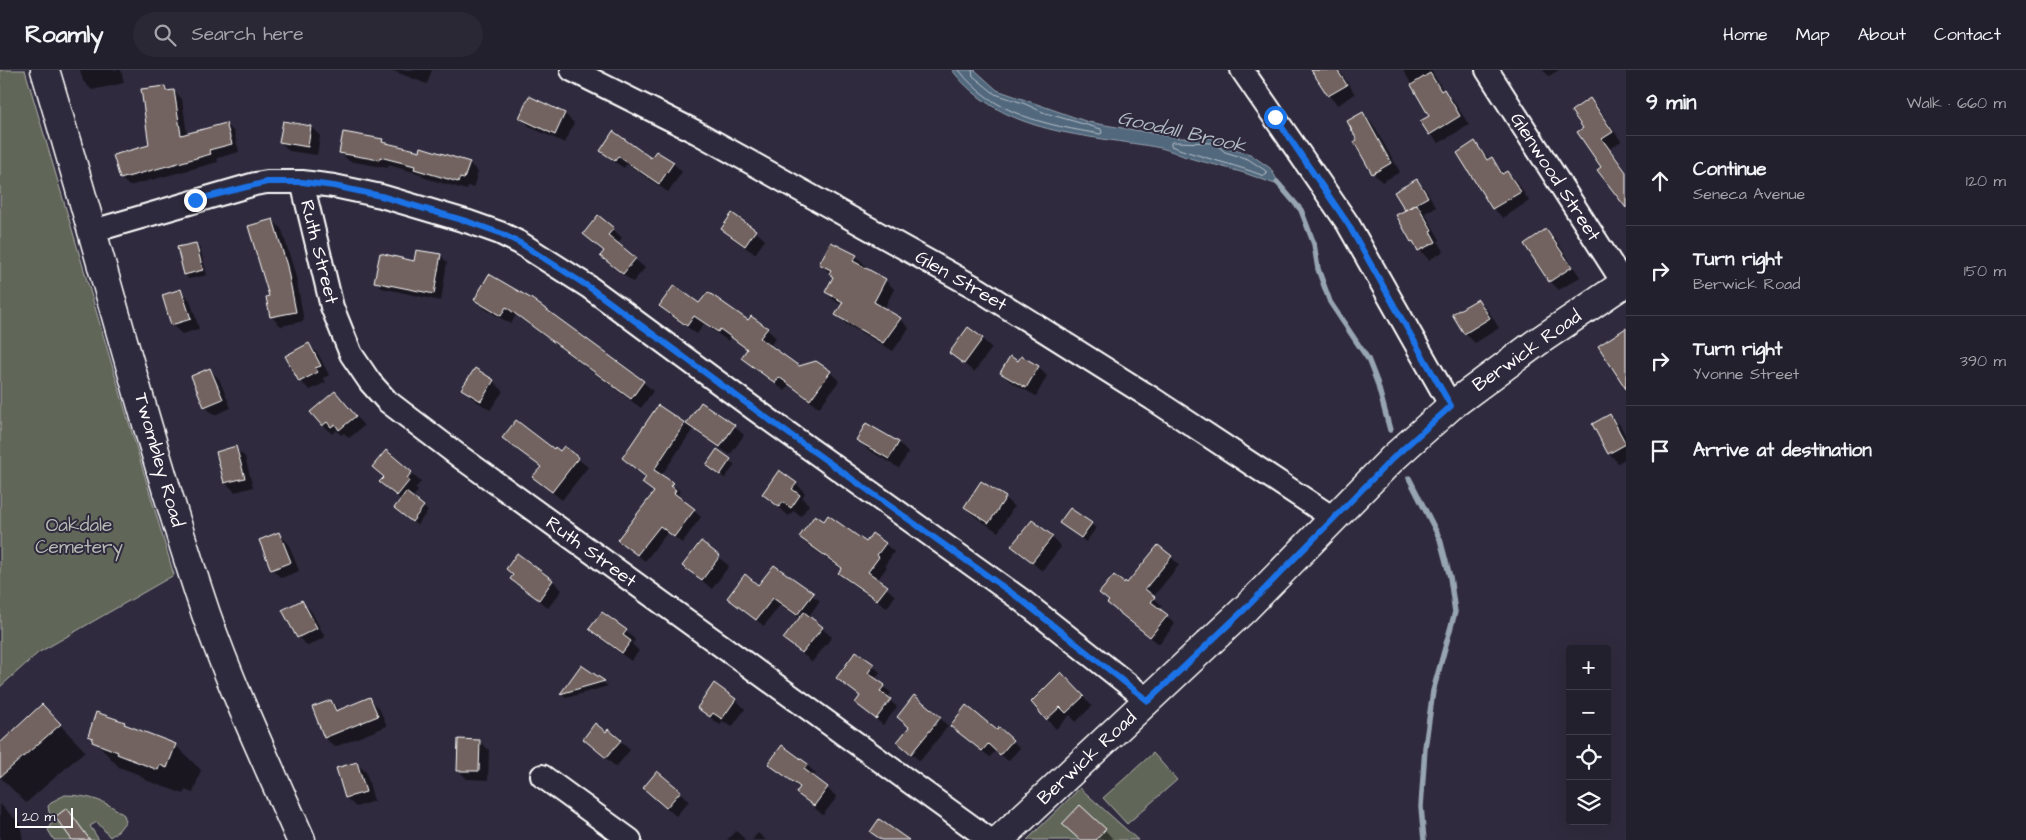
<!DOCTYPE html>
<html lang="en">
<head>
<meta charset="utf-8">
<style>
  body { margin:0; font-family:"Architects Daughter",sans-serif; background:#2b2836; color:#f1f3f6 }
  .controls { position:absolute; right:15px; bottom:15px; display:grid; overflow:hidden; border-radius:5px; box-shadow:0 5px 20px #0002 }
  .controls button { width:45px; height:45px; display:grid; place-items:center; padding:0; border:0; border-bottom:1px solid #403e4a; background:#23202e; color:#f1f3f6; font:25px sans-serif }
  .scale { position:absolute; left:15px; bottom:12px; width:58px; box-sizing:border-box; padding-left:5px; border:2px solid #fff; border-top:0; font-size:14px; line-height:18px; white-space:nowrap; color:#fff; -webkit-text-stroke:4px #2f2a3d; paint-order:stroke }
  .stop { position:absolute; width:15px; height:15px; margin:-11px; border:4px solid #1a73e8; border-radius:50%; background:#fff }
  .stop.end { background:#1a73e8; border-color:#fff; box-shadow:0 1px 5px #0008 }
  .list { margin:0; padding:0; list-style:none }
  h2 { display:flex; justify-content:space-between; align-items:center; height:65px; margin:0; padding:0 20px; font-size:21px }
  h2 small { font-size:16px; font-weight:400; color:#a3a3aa }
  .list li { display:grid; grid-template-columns:32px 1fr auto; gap:15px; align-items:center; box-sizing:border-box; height:90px; padding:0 20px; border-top:1px solid #403e4a }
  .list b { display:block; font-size:19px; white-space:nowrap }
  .list p { margin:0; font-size:16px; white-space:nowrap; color:#a3a3aa }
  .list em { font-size:16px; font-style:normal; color:#a3a3aa }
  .icon { flex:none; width:28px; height:28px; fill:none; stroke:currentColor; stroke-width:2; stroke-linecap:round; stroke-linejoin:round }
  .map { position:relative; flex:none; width:1626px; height:770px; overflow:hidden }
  header { display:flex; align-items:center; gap:30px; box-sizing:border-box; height:70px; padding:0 25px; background:#23202e; border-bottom:1px solid #403e4a }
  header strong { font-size:24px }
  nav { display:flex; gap:28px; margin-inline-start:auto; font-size:18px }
  .search { width:350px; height:45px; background:#2b2836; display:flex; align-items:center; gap:12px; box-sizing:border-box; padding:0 18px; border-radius:28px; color:#a3a3aa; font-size:19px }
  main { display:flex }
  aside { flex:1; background:#23202e }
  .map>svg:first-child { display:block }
  .green { fill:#606659; stroke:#b0b2ac }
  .water { fill:#51677d; stroke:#97a4b1 }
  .shadow { fill:#0007 }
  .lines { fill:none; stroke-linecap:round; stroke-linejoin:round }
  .shore { stroke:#b9c2cb; stroke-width:1 }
  .stream { stroke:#97a4b1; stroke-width:5.5 }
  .building { fill:#726360; stroke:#fff }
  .minor-casing { stroke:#fff; stroke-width:26 }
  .tertiary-casing { stroke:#fff; stroke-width:31 }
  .minor { stroke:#2f2a3d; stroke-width:22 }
  .tertiary { stroke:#2f2a3d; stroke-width:28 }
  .route { stroke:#1a73e8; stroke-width:6 }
  .labels { text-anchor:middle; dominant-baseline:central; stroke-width:4; stroke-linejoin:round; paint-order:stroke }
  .street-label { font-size:19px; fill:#fff; stroke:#2f2a3d }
  .park-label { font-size:19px; fill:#b7bab4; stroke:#2f2a3d }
  .water-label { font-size:20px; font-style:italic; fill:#b1bbc4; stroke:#2f2a3d }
</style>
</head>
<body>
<header>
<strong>Roamly</strong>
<div class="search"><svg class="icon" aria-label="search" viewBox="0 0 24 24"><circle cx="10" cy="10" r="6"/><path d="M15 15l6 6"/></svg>Search here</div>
<nav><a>Home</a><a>Map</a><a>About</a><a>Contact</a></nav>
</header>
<main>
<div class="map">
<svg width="1626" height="770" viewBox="0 0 1626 770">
  <rect width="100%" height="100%" fill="#2f2a3d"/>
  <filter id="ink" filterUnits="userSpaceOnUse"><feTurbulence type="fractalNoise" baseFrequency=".02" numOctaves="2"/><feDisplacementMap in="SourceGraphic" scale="10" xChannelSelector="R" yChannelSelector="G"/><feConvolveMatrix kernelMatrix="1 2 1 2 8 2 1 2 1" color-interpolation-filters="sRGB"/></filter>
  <g filter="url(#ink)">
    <!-- green -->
    <path class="green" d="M0 0H25L174 505 38 583 0 617Z
      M1153 683 1177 710 1127 754 1103 728Z
      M1080 718 1138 770H1027Z
      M65 725C87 725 107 731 124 745L126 751 119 760 110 767 97 752 90 756 99 770H54L48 760 53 749 49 742 48 736 53 731Z"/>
    <!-- water -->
    <path class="water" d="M952 0H975L997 20 1088 52 1180 68H1216L1227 78 1250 84 1270 98 1281 116C1265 111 1250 104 1234 100 1218 95 1202 92 1186 87 1178 84 1169 80 1161 78 1086 64 1003 66 952 0Z"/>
    <!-- shadow -->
    <path class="shadow" d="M80 0H121L124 13 92 20 83 11Z
      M391 0H432L427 14Z
      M1312 0H1339L1355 24 1338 35 1329 26Z
      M1403 0H1431L1443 20 1453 30 1469 55 1439 73 1430 64 1431 46Z
      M1543 0H1559L1549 6Z
      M165 17 169 22 174 21 182 29 187 64 226 54 234 62 239 82 217 88 218 92 129 116 121 108 151 76Z
      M530 28 565 44 574 53 565 73 530 57 521 47Z
      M1590 30 1599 39 1621 71 1610 79 1626 101V136L1602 97Z
      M1362 44 1372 53 1400 102 1382 112 1373 103 1359 70Z
      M311 57 320 66 317 85 289 81 280 71Z
      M382 70 387 74 469 93 478 102 473 118 468 116 467 120 425 108 421 104 388 95V98L349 91 340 82Z
      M1475 73 1490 90 1492 89 1505 104 1507 102 1517 112 1529 131 1503 148 1493 138 1459 83Z
      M601 81 651 90 657 82 673 93 682 102 668 122 627 94 624 98 610 89Z
      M1417 110 1426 120 1436 137 1425 143 1440 170 1438 171 1444 181 1429 190 1412 171 1406 139Z
      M273 150 282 160 296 207 304 251 281 256 271 246Z
      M613 159 622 168 617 174 645 198 633 212 611 195 602 186 605 182 584 164Z
      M723 159 755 161 765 170 755 184 732 168Z
      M1546 161 1556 170 1580 207 1559 220 1550 211Z
      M196 174 200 178 207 205 189 209 185 205Z
      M440 185 447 192 441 231 382 218 375 211 415 192Z
      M856 186 865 195 863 198 885 210 894 219 884 239 900 249 909 258 893 281 846 254 837 245 842 235 835 231 826 222 834 208 821 194Z
      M181 221 190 230 199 259 182 264 172 255Z
      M476 230H531L643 312 653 321 641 338 516 245 511 254 485 239Z
      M1478 230 1487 239 1499 258 1475 273 1465 263 1454 245Z
      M700 235 748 252 751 248 767 259 776 268 770 276 799 298 830 302 839 311 819 338 789 315 785 321 752 297 743 287 748 280 730 267 728 271 704 254 697 264 670 245 661 236Z
      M982 269 992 278 974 302 951 283Z
      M309 275 318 284 329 305 323 308 326 312 310 320 300 311Z
      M1038 297 1047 306 1036 326 1011 312 1001 303Z
      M210 300 219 309 231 338 214 345 205 336Z
      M475 300 493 311 503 321 490 340 472 328 463 319Z
      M344 332 364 356 349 368 344 363 341 365 336 360 332 364 323 355Z
      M701 334 734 356 744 365 730 385 693 359 661 406 680 421 678 423 682 428 681 430 701 447 682 473 668 462 645 491 619 470 655 423 647 408 659 336 686 355Z
      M1610 345 1620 355 1626 367V388L1618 393 1609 383Z
      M867 355 899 373 908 383 899 398 867 379 858 369Z
      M504 368 560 383 564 378 588 397 562 430 534 407 541 398Z
      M235 378 245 387 253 417 235 422 226 413 217 383Z
      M717 381 735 395 725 408 712 399Z
      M411 403 421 412 415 418 418 421 412 428 428 441 417 455 400 442 401 430 381 412Z
      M796 413 805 423 802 428 809 435 801 446 793 441 789 446 763 424Z
      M1005 428 1014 437 998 462 974 446 965 437Z
      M1070 439 1096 458 1086 472 1065 457Z
      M278 463 288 473 299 501 281 508 272 499Z
      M800 467 885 474 894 482 885 495 887 497 877 510 895 526 887 538 848 511 840 502 842 499 809 476Z
      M1052 467 1061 477 1042 501 1013 476Z
      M701 473 729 496 712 519 684 495Z
      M518 485 553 511 562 520 548 538 512 509 514 506 507 499Z
      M1171 487 1179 495 1153 527 1162 536 1159 540 1175 554 1159 574 1117 541 1101 523 1127 515Z
      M774 497 820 531 808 547 832 567 812 592 785 569 800 548 780 535 764 556 729 528 758 517Z
      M301 531 311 541 325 567 308 576 298 567Z
      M591 559 626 561 635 570 632 574 639 581 631 591 600 568Z
      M857 583 880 602 875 610 891 623 887 628 897 637 883 655 856 633 861 627 838 608Z
      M581 596 608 616 566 628 562 624Z
      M1061 604 1092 636 1076 652 1070 645 1056 659 1032 632Z
      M714 615 736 630 745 639 732 657 723 651 720 655 698 638Z
      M370 629 379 638 387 656 335 677 325 668 314 638 331 631 340 641Z
      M42 636 85 681 26 733 0 707V671L2 670 3 671Z
      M899 647 940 648 948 656 920 691 898 672 910 658Z
      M124 653 129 658 175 675 201 700 193 723 185 720 184 724 145 710 140 705 119 697 90 666Z
      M951 656 997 661 999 659 1020 678 1008 691 996 680 990 687Z
      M608 661 630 680 616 697 584 669 606 664Z
      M479 671 489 680 488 710 467 709 458 700Z
      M356 693 366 702 374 731 356 737 346 728Z
      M770 694 807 695 816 704 813 707 837 727 823 745 797 723 800 719Z
      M680 722 689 731 676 746 654 727Z
      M0 734 20 754 23 770H0Z
      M1080 737 1105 760 1114 770H1081Z
      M736 761 746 770H727Z
      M758 763 766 770H752Z"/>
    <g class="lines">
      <!-- shore -->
      <path class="shore" d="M959 0C993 45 1047 55 1100 64L1102 63 1101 59 1045 43 1023 33 995 24 973 6 972 0
        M1173 72 1214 73 1225 82 1248 89 1266 101 1267 104 1264 106C1234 94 1202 88 1171 76V73Z"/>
      <!-- stream -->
      <path class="stream" d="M1277 112 1301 140 1314 174 1318 199 1330 232 1368 289 1377 312 1390 360
        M1409 408 1440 469 1450 507 1455 542 1433 621 1425 678 1421 737 1424 770"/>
    </g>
    <!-- building -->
    <path class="building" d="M1311 0H1337L1347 15 1328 26Z
      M1430 3 1441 21 1444 19 1460 46 1429 65 1420 51 1429 46 1411 15Z
      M165 16 166 21 174 20 181 65 226 53 232 74 209 80 211 84 120 109 113 85 149 75 141 19Z
      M529 26 565 43 555 65 519 48Z
      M1590 28 1613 62 1602 69 1626 102V138L1597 100 1601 97 1577 62 1583 58 1571 41Z
      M1363 42 1391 93 1372 104 1354 72 1357 70 1347 51Z
      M283 51 311 56 308 77 279 72Z
      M613 61 651 88 656 81 674 92 659 114 618 86 615 91 600 81Z
      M343 62 383 69 382 72 420 81 421 77 470 92 464 109 460 108 458 112 414 99 415 96 380 87 379 90 339 83Z
      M1475 71 1487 90 1492 87 1502 104 1507 101 1521 122 1492 139 1457 83Z
      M1417 109 1428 127 1405 140 1394 122Z
      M1417 134 1432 160 1430 161 1436 172 1418 181 1413 171 1411 172 1396 145Z
      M732 143 756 160 745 176 721 159Z
      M598 145 614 158 608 165 636 188 623 204 600 186 604 181 583 164Z
      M273 149 287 196 296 242 270 247 266 227 269 226 248 156Z
      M1546 159 1572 197 1549 212 1524 174Z
      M831 172 857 185 853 191 886 209 874 232 901 248 883 273 835 245 843 232 825 222 833 207 829 204 831 200 819 194Z
      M196 173 203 200 184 205 177 177Z
      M416 180 441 184 434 224 374 212 380 183 414 191Z
      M489 204 532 229 644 311 631 329 506 237 501 246 474 230Z
      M674 215 699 233 708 222 748 250 751 246 768 258 760 268 799 296 816 291 831 301 810 330 779 307 775 313 741 288 747 279 720 259 718 262 694 246 687 256 659 236Z
      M181 219 191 249 171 255 162 225Z
      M1478 229 1490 248 1464 264 1452 244Z
      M968 257 983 268 964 294 949 283Z
      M1626 258V319L1598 276Z
      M309 273 321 296 315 298 318 302 299 312 285 286Z
      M1010 286 1018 291 1021 286 1039 296 1026 318 1000 303Z
      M210 298 223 329 204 337 191 306Z
      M475 298 494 310 481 331 461 319Z
      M335 321 356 346 339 360 335 354 331 357 327 352 322 356 310 342Z
      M701 332 735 355 720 377 686 354Z
      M658 335 685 353 654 400 674 413 671 416 676 420 674 423 695 439 674 467 660 456 637 485 617 470 654 422 642 413 646 407 622 388Z
      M1610 344 1626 374 1608 384 1592 354Z
      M516 350 554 379 555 377 560 381 564 376 579 387 552 422 532 407 541 397 502 368Z
      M866 353 899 372 889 389 856 370Z
      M236 376 245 408 224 413 216 382Z
      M717 379 731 389 720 405 706 395Z
      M386 380 412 402 407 408 409 411 397 426 379 412 384 407 372 397Z
      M779 400 797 413 792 419 800 425 791 438 783 432 779 437 762 424Z
      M981 411 1006 427 989 453 964 437Z
      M406 422 424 436 412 452 394 438Z
      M1070 438 1092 453 1081 468 1059 453Z
      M815 445 824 451 828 445 866 472 872 463 886 473 877 485 879 487 868 502 888 516 877 530 838 503 842 498 799 467Z
      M1032 450 1053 466 1032 492 1011 476Z
      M279 462 291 492 271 500 259 470Z
      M701 471 720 486 702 510 682 496Z
      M1158 475 1172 486 1145 519 1155 527 1151 532 1168 545 1150 567 1107 533 1109 531 1099 523 1114 505 1124 513 1125 511 1127 513Z
      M517 483 553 510 539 530 510 509 513 505 506 499Z
      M774 495 814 523 797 545 773 528 756 550 727 528 745 504 758 515Z
      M302 530 317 558 297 568 282 540Z
      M602 542 627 560 623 565 631 571 622 583 589 559Z
      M804 542 823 557 802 583 783 569Z
      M856 581 874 594 868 603 885 615 880 621 891 629 876 649 855 633 860 626 836 608Z
      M581 595 605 611 560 624Z
      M1061 602 1084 626 1066 643 1060 637 1046 650 1031 632Z
      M714 613 736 629 722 649 713 643 710 647 697 638Z
      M914 625 941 647 911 684 897 672 909 657 897 647Z
      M370 627 378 646 324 668 312 637 331 630 336 641Z
      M42 634 61 654 0 707V673Z
      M966 635 997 660 999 657 1013 670 1000 685 988 674 982 681 950 656Z
      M96 642 125 652 124 654 176 674 167 698 160 695 158 700 117 684 118 682 92 672 93 668 88 666Z
      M595 653 606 662 608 659 621 670 606 688 583 669Z
      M458 669 480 670 479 701H457Z
      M782 675 808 694 804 699 828 717 814 736 796 723 800 717 768 694Z
      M357 692 366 722 345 728 336 698Z
      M657 701 681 721 666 738 643 718Z
      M1080 735 1106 759 1096 770H1080L1062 754Z
      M67 738 90 770H72L55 747Z
      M879 749 909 770H882L870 762Z"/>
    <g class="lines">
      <defs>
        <path id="minor" d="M572 0 696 62 978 219 1153 329 1333 448
          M1242 0 1348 154 1451 336
          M1487 0 1624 214
          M302 112 332 237 351 284 370 312 387 331 459 386 990 770
          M93 161 255 114 267 112H302L334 116 381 126 469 152 500 163 520 173 589 217 757 341 1020 529 1149 631
          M542 706 630 770"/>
        <path id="tertiary" d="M45 0C100 181 146 365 206 544 233 621 268 695 301 770
          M999 770 1246 538 1392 389 1451 336 1536 273 1626 212"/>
      </defs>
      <!-- minor casing -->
      <use href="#minor" class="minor-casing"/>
      <!-- tertiary casing -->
      <use href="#tertiary" class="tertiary-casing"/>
      <!-- minor -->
      <use href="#minor" class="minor"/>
      <!-- tertiary -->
      <use href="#tertiary" class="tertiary"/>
    </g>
  </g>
  <g class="lines" filter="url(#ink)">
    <!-- route -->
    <path class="route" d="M195 130 267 112H302L334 116 381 126 469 152 500 163 520 173 589 217 757 341 1020 529 1148 631 1246 538 1392 389 1451 336 1348 154 1275 47"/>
  </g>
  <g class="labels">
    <!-- street labels -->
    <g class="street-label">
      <text transform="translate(1555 107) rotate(57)">Glenwood Street</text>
      <text transform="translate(319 182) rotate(76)">Ruth Street</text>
      <text transform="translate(961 211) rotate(30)">Glen Street</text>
      <text transform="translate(1527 281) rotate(-35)">Berwick Road</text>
      <text transform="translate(159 390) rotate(74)">Twombley Road</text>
      <text transform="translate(591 482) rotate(36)">Ruth Street</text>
      <text transform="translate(1087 688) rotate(-43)">Berwick Road</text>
    </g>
    <!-- park labels -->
    <g class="park-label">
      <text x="79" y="455">Oakdale<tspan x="79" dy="22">Cemetery</tspan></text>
    </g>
    <!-- water labels -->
    <g class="water-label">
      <text transform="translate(1182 62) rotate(13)">Goodall Brook</text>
    </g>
  </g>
</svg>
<div class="controls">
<button>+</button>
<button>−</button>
<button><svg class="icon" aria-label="locate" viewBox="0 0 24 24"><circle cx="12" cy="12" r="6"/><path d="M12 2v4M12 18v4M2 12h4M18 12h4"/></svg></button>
<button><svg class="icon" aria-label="layers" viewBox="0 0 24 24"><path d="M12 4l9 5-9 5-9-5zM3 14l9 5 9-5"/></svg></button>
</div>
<div class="scale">20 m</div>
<div class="stop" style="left:1275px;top:47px"></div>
<div class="stop end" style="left:195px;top:130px"></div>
</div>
<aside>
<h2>9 min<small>Walk · 660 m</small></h2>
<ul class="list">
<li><svg class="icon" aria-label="ahead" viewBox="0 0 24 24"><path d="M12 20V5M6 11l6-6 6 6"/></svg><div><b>Continue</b><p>Seneca Avenue</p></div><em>120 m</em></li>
<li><svg class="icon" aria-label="right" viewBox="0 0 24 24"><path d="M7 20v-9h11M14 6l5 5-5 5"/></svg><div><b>Turn right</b><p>Berwick Road</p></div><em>150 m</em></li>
<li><svg class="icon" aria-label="right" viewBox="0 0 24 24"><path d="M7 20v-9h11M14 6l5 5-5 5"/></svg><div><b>Turn right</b><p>Yvonne Street</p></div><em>390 m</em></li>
<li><svg class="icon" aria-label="arrive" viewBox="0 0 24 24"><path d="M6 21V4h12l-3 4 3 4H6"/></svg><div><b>Arrive at destination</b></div></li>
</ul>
</aside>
</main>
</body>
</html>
